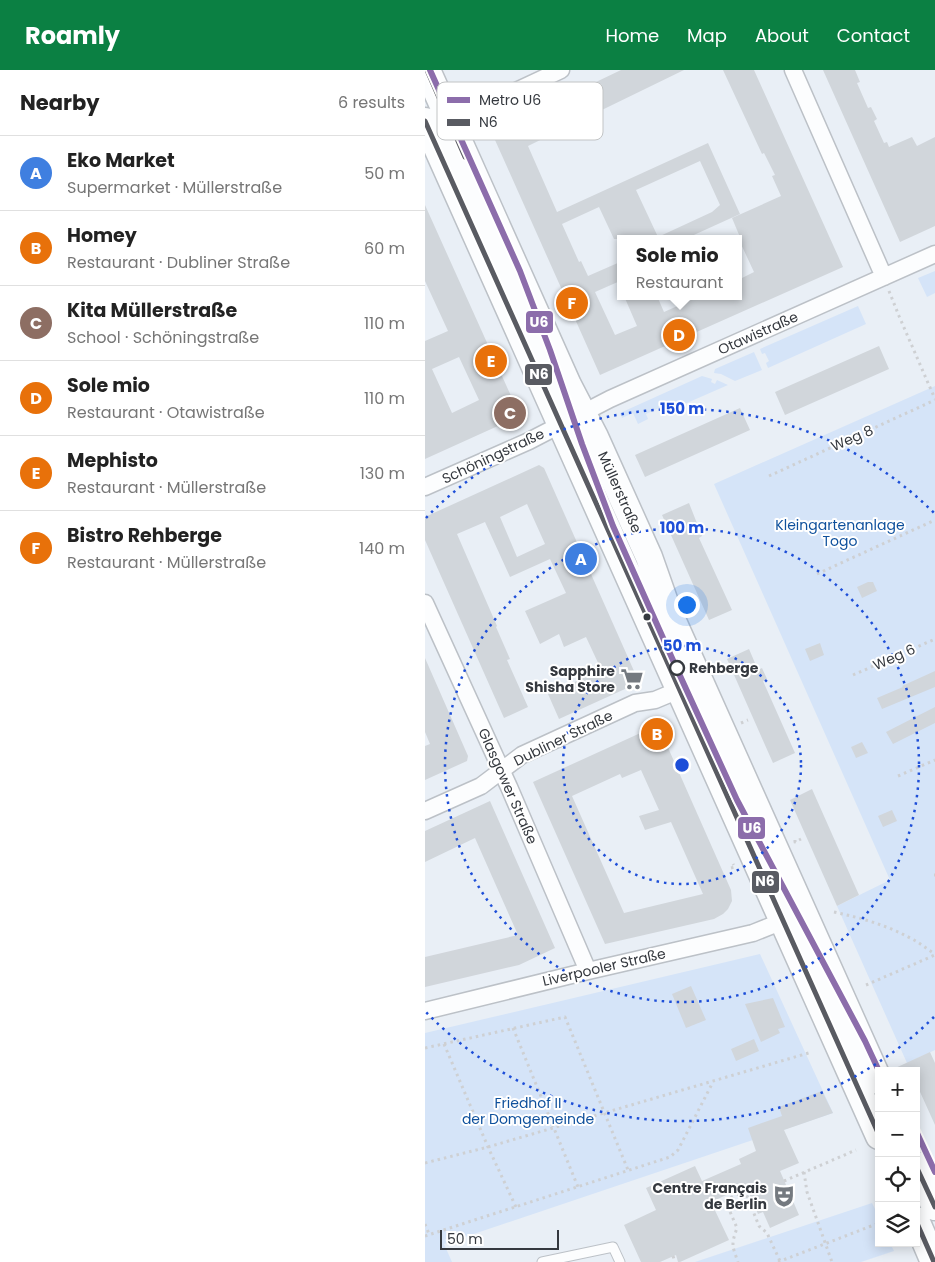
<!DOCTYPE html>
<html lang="en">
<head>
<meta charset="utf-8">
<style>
  body { margin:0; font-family:Poppins,sans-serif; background:#f2f2f2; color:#222 }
  .controls { position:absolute; right:15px; bottom:15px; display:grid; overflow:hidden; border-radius:0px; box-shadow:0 2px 12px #0003 }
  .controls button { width:45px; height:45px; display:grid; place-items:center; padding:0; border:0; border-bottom:1px solid #e0e0e0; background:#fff; color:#222; font:25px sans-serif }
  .scale { position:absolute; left:15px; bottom:12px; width:119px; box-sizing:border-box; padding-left:5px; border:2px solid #35393f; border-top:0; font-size:14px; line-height:18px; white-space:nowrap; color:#35393f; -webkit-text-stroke:4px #fff; paint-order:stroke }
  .you { position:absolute; left:261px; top:534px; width:18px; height:18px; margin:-12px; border:4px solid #fff; border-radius:50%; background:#1a73e8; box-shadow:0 0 0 8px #1a73e833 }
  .badge { display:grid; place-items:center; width:32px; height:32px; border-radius:50%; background:#0b8043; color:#fff; font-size:16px; font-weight:700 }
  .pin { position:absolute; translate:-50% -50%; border:2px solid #fff; box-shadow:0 1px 5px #0006 }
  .popup { position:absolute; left:192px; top:165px; width:125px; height:65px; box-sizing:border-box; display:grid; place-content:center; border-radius:0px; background:#fff; filter:drop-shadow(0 1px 4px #0005); font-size:16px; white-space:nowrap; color:#767676 }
  .popup b { font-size:19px; color:#222 }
  .popup::after { content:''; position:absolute; left:50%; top:100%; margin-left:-10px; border:10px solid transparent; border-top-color:#fff }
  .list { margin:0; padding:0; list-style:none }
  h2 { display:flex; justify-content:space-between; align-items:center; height:65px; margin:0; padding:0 20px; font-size:21px }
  h2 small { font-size:16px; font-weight:400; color:#767676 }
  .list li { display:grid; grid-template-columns:32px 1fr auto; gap:15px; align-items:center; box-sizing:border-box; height:75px; padding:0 20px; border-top:1px solid #e0e0e0 }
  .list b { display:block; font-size:19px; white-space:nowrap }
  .list p { margin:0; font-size:16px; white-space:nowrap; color:#767676 }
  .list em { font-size:16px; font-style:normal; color:#767676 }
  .icon { flex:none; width:28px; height:28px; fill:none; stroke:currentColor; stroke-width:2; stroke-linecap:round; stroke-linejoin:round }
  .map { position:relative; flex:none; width:510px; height:1192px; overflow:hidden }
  header { display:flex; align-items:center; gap:30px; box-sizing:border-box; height:70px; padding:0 25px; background:#0b8043; color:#fff }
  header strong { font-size:24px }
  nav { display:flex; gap:28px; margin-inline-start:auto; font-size:18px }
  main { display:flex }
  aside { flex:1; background:#fff }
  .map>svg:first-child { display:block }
  .green { fill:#d5e4f8 }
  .building { fill:#d1d6db; fill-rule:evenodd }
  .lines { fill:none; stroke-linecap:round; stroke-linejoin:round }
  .service-casing { stroke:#bcc1c7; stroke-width:11 }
  .minor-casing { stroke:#bcc1c7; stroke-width:19 }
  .primary-casing { stroke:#bcc1c7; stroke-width:29 }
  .path { stroke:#ced0d3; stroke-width:3; stroke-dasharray:2.5 4; stroke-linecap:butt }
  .service { stroke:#fcfdfe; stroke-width:9 }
  .minor { stroke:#fcfdfe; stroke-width:16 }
  .primary { stroke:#fcfdfe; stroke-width:26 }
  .bus-1-casing { stroke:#fff; stroke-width:9 }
  .bus-1 { stroke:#595b62; stroke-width:5 }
  .metro-1-casing { stroke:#fff; stroke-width:10 }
  .metro-1 { stroke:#8c6dab; stroke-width:6 }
  .ring { fill:none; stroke:#1d4ed8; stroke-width:2.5; stroke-dasharray:2.5 5 }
  .bus-dot { fill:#35393f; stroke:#fff; stroke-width:2 }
  .stop-dot { fill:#fff; stroke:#35393f; stroke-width:2.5 }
  .labels { text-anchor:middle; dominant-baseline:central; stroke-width:4; stroke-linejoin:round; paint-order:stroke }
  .street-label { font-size:14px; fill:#35393f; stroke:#fff }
  .park-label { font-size:14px; fill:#0e509c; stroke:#fff }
  .stop-label { font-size:14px; font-weight:bold; fill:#35393f; stroke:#fff; text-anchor:start }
  .poi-label { font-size:14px; font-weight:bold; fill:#35393f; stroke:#fff; text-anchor:end }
  .key { fill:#fff; stroke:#c2c4c5; stroke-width:1 }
  .key-label { font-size:14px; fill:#35393f }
  .centre { fill:#1d4ed8; stroke:#fff; stroke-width:2.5 }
  .ring-label { font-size:15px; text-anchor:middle; font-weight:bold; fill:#1d4ed8; stroke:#fff; stroke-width:4; stroke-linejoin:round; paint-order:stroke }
  .line-badge { stroke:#fff; stroke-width:2 }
  .badge-label { font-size:14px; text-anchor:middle; font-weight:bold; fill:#fff }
</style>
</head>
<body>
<header>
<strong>Roamly</strong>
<nav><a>Home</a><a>Map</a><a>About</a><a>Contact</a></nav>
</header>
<main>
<aside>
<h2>Nearby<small>6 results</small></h2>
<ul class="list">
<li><span class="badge" style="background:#3f7fe0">A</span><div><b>Eko Market</b><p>Supermarket · Müllerstraße</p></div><em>50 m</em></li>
<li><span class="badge" style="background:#e8710a">B</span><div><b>Homey</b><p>Restaurant · Dubliner Straße</p></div><em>60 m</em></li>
<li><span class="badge" style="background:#8d6e63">C</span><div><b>Kita Müllerstraße</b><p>School · Schöningstraße</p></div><em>110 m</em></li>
<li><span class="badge" style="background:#e8710a">D</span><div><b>Sole mio</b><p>Restaurant · Otawistraße</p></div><em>110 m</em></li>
<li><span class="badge" style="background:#e8710a">E</span><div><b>Mephisto</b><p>Restaurant · Müllerstraße</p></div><em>130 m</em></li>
<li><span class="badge" style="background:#e8710a">F</span><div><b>Bistro Rehberge</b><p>Restaurant · Müllerstraße</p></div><em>140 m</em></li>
</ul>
</aside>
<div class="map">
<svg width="510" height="1192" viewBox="0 0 510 1192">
  <rect width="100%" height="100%" fill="#e9eff6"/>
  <!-- green -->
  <path class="green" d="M510 201V223L502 227 493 208Z
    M433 236 441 254 343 298 341 293 344 291 340 283 337 284 335 279Z
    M329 282 337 300 310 311 296 304 289 303 290 299Z
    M277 306 287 309 286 312 290 314 292 310 303 315 239 343 236 337 221 344 223 349 213 354 208 343 197 348 195 343Z
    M510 316V980L482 993 412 836 465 810 289 414Z
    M335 884 408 1043 19 1174 27 1192H0V963Z
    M447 1133 454 1147V1173H465L469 1181 436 1192H270Z"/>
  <!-- building -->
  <path class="building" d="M196 0H259L103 76 132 142 283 73 315 144 260 169H189L174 137 137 154 154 192 156 191 163 206 195 192V211L170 222 190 265 212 256 199 226H232L239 242 275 226H313V210L329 202 315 172H317L307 148 356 126 347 106 350 105 339 83 337 84 298 0H329L418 197 175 305 70 70 74 69 71 64 79 61 77 57ZM275 91 295 135 287 142 233 167 211 120Z
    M398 0H430L435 12 432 13 443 38 446 37 452 49 449 51 459 73 462 72 464 77 487 67 492 76 510 67V156L475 172Z
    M0 135 95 346 0 389V271L23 261 0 211ZM34 287 54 330 27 343 7 299Z
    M454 276 464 299 360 345 350 322Z
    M315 338 325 360 220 407 210 385Z
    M114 395 119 398 213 610 211 614 134 649 123 624 154 610 153 607 175 597 161 567 139 577 134 564 115 574 100 541 141 523 125 489 85 507 60 452 32 464 72 556 71 557 85 589 82 590 103 637 79 648 0 470V447ZM102 434 120 474 92 487 75 447Z
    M264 433 277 466 274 468 307 540 284 550 237 445Z
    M443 512H448L452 521 437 528 432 517Z
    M395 573 399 585 385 591 380 579Z
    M324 579 333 600 337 598 342 609 338 611 370 683 348 693 302 589Z
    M0 588 43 686 42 691 0 710V676L5 674 0 662Z
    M510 601V617L457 639 452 628 478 617 477 616Z
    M510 637V653L468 674 461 662Z
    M233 655 306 820 307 831 303 839 298 844 289 849 180 874 108 712ZM216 700 234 740 214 746 220 760 246 752 278 824 199 843 147 726 195 704 197 708Z
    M437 672 443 683 431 688 426 677Z
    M387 719 434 825 412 836 365 730Z
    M65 731 130 878 94 895 0 917V887L93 865 50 768 0 792V761Z
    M467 740 472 751 458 757 453 746Z
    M266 916 281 950 261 958 247 924Z
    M348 928 360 957 353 959 355 963 336 972 320 934Z
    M329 969 334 981 311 991 306 979Z
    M505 982 510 993V1055L491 1013V1001L466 1000Z
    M397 1021 408 1043 359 1060 374 1093 355 1101 374 1145 345 1158 338 1142 333 1144 321 1116 286 1132 304 1170 255 1192H253L251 1185 235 1192H216L199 1155 231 1140 221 1118 270 1096 277 1111 316 1094 314 1089 331 1081 323 1058 357 1046 354 1037Z"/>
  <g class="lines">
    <defs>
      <path id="service" d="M117 1192 188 1177 195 1192"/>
      <path id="minor" d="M368 0 459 207
        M25 52 136 0
        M0 417 104 371 185 329 510 184
        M0 533 84 717 163 901
        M0 741 56 716 97 685 210 633 230 630 254 620
        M0 941 163 901 328 863 358 851"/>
      <path id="primary" d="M2 0 143 315 170 367 224 487 242 538 454 1011
        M0 51 454 1066
        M491 1095 510 1137
        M491 1150 509 1192"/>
    </defs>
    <!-- service casing -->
    <use href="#service" class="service-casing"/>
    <!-- minor casing -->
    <use href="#minor" class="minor-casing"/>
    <!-- primary casing -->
    <use href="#primary" class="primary-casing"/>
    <!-- path -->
    <path class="path" d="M464 221 474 246 510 329
      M344 406 510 330
      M392 504 510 450
      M428 605 510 569
      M316 653 323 650
      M473 706 510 690
      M370 770V772L376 769
      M306 798 310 797 308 794
      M509 805H510
      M409 842C436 848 462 855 487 869 495 873 502 879 510 884
      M441 915 510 885
      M88 958 153 1117
      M19 974 63 1077 91 1137
      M0 978 140 947 203 1100
      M0 1093 63 1077 387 982
      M379 1102 382 1122 407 1192
      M359 1111 431 1080
      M328 1119 320 1121 334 1156 342 1163 355 1191
      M300 1130 312 1158C306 1175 307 1175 313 1192
      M288 1136 320 1121
      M0 1154 4 1164
      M0 1166 245 1087 253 1080 288 1012
      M248 1186 250 1192
      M353 1192 454 1153"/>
    <!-- service -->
    <use href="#service" class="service"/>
    <!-- minor -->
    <use href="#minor" class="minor"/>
    <!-- primary -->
    <use href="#primary" class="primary"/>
    <defs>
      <path id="bus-1" d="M2 0 40 87
        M0 51 454 1065
        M491 1096 510 1137
        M491 1151 509 1192"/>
    </defs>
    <!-- bus-1 casing -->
    <use href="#bus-1" class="bus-1-casing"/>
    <!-- bus-1 -->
    <use href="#bus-1" class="bus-1"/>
    <defs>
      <path id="metro-1" d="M5 0 95 201 125 280 157 374 188 456 251 597 312 730 440 971 454 1001
        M491 1061 510 1102"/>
    </defs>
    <!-- metro-1 casing -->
    <use href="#metro-1" class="metro-1-casing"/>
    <!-- metro-1 -->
    <use href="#metro-1" class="metro-1"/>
  </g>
  <!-- distance rings -->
  <g class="ring">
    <circle cx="257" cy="695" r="119"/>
    <circle cx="257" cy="695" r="237"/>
    <path d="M509 947A356 356 0 0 1 1 942M1 448A356 356 0 0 1 509 443"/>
  </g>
  <!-- icons -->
  <defs>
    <symbol id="supermarket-bare" viewBox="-9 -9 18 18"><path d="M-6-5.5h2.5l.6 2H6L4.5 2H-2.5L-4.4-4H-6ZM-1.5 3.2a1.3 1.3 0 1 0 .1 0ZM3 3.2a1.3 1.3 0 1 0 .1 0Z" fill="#74797f" stroke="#fff" stroke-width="2.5" paint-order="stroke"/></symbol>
    <symbol id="theatre-bare" viewBox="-9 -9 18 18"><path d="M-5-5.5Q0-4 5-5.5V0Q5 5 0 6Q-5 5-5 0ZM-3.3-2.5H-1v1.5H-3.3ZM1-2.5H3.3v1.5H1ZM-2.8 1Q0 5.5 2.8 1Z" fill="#74797f" stroke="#fff" stroke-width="2.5" paint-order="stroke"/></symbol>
  </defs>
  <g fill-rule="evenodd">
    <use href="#supermarket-bare" x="191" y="593" width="32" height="32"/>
    <use href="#theatre-bare" x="343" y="1110" width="32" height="32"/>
  </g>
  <!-- markers -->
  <circle class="bus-dot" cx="222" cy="547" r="4.5"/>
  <circle class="stop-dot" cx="252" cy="598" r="7"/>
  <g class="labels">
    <!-- street labels -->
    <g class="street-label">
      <text transform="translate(333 263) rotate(-24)">Otawistraße</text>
      <text transform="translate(427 368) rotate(-24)">Weg 8</text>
      <text transform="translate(68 386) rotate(-25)">Schöningstraße</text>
      <text transform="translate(195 422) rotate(66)">Müllerstraße</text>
      <text transform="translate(469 587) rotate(-24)">Weg 6</text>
      <text transform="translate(138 668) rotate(-26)">Dubliner Straße</text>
      <text transform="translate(83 716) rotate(66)">Glasgower Straße</text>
      <text transform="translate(179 897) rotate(-13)">Liverpooler Straße</text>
    </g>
    <!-- park labels -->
    <g class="park-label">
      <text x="415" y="455">Kleingartenanlage<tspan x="415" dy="16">Togo</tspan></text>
      <text x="103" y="1033">Friedhof II<tspan x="103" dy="16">der Domgemeinde</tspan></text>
    </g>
    <!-- stop labels -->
    <g class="stop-label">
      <text x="264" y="598">Rehberge</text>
    </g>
    <!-- poi labels -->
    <g class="poi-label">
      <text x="190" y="601">Sapphire<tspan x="190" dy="16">Shisha Store</tspan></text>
      <text x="342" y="1118">Centre Français<tspan x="342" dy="16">de Berlin</tspan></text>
    </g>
  </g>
  <!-- legend -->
  <rect x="12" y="12" width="166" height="58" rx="8" class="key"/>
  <rect x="22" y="27" width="23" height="6" fill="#8c6dab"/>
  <rect x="22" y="49" width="23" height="7" fill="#595b62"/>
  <g class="key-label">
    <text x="54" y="35">Metro U6</text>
    <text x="54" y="57">N6</text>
  </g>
  <circle cx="257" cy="695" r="8" class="centre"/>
  <g class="ring-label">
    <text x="257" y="344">150 m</text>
    <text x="257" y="463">100 m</text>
    <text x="257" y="581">50 m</text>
  </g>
  <g class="line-badge">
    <rect x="100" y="240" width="29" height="24" rx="5" fill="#8c6dab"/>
    <rect x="99" y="293" width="29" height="23" rx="5" fill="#595b62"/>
    <rect x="312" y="746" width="29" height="24" rx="5" fill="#8c6dab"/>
    <rect x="326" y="800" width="29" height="24" rx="5" fill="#595b62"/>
  </g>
  <g class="badge-label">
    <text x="114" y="257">U6</text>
    <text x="114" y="309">N6</text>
    <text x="327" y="763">U6</text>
    <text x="340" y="816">N6</text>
  </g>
</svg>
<div class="controls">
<button>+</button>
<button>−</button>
<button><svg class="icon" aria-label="locate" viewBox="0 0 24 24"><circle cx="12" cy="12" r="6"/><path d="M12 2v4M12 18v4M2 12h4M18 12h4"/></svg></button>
<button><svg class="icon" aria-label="layers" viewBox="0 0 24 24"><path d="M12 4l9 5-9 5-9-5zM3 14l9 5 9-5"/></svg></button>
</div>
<div class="scale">50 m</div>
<div class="you"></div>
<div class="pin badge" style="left:156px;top:489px;background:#3f7fe0">A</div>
<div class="pin badge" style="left:232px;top:664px;background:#e8710a">B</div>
<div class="pin badge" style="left:85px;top:343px;background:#8d6e63">C</div>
<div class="pin badge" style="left:254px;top:265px;background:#e8710a">D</div>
<div class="popup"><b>Sole mio</b>Restaurant</div>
<div class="pin badge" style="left:66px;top:291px;background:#e8710a">E</div>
<div class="pin badge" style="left:147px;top:233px;background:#e8710a">F</div>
</div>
</main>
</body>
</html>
